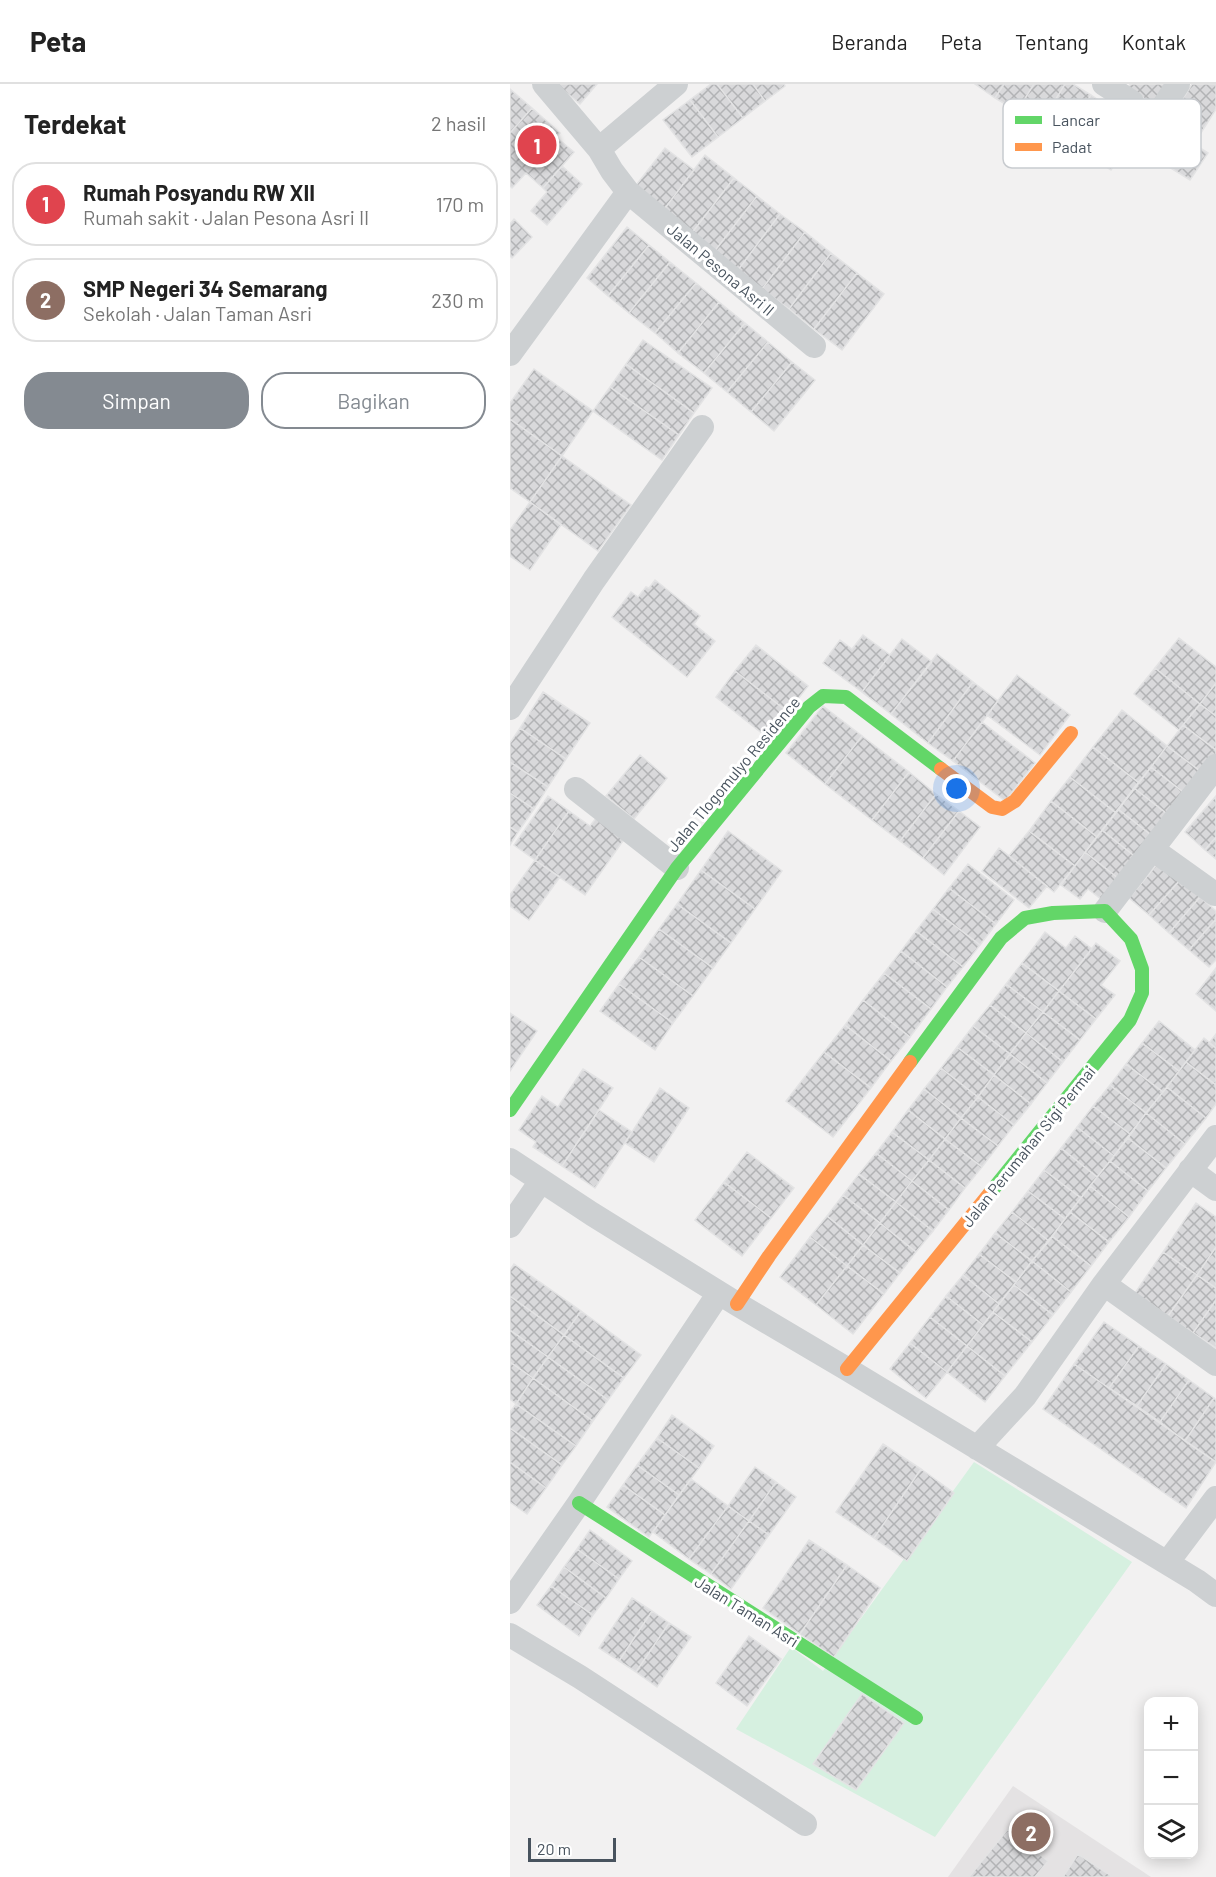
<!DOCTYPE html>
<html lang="id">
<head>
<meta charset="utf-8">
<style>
  body { margin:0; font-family:Barlow,sans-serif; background:#f6f6f6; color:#222 }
  .controls { position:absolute; right:18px; bottom:18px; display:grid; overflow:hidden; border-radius:12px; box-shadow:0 3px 15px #0003 }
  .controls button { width:54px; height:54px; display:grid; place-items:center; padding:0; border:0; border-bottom:2px solid #e0e0e0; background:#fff; color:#222; font:30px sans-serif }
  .scale { position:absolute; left:18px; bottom:15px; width:88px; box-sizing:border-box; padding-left:6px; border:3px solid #48535e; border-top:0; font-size:16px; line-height:21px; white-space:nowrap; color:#48535e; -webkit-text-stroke:4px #fff; paint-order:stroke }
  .you { position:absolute; left:447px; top:705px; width:21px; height:21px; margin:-15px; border:4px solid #fff; border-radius:50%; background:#1a73e8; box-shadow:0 0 0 9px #1a73e833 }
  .badge { display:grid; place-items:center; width:39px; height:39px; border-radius:50%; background:#848a91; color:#fff; font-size:20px; font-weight:700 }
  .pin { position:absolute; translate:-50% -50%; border:3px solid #fff; box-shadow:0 2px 6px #0006 }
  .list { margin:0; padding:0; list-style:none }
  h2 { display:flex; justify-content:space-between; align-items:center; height:78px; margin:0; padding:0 24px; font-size:26px }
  h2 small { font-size:20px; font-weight:400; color:#767676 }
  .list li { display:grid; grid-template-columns:39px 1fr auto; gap:18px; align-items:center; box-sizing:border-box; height:84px; margin:0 12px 12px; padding:0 12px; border:2px solid #e0e0e0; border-radius:24px }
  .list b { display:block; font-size:22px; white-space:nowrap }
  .list p { margin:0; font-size:20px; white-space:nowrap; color:#767676 }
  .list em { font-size:20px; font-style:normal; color:#767676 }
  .actions { display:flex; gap:12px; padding:18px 24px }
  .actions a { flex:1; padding:14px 0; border:2px solid #848a91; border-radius:24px; text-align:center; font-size:21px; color:#848a91 }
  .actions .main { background:#848a91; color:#fff }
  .icon { flex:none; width:33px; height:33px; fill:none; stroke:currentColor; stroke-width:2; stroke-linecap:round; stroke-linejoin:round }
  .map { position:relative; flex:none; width:706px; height:1793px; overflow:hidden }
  header { display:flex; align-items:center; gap:36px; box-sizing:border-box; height:84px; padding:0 30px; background:#fff; border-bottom:2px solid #e0e0e0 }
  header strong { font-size:28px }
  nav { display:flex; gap:33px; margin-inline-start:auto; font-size:21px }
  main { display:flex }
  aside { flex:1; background:#fff }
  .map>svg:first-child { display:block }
  .education { fill:#e4e2e3 }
  .green { fill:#d6f0e0 }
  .building { fill:url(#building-cross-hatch); stroke:#e3e3e4; stroke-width:1.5 }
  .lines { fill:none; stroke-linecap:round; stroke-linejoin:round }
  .street { stroke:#cdd0d2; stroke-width:24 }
  .fast { stroke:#63d668; stroke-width:14 }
  .slow { stroke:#ff974d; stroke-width:14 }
  .labels { text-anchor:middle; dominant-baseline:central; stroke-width:6; stroke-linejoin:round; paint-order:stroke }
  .street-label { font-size:16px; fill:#48535e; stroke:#fff }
  .key { fill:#fff; stroke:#c8cbcf; stroke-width:1.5 }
  .key-label { font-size:16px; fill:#48535e }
</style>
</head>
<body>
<header>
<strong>Peta</strong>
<nav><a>Beranda</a><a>Peta</a><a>Tentang</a><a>Kontak</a></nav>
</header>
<main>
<aside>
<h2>Terdekat<small>2 hasil</small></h2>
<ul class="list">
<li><span class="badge" style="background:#e0444e">1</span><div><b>Rumah Posyandu RW XII</b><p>Rumah sakit · Jalan Pesona Asri II</p></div><em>170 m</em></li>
<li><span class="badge" style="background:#8d6e63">2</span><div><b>SMP Negeri 34 Semarang</b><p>Sekolah · Jalan Taman Asri</p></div><em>230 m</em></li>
</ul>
<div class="actions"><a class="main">Simpan</a><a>Bagikan</a></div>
</aside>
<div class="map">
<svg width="706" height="1793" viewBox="0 0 706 1793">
  <defs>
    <pattern id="building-cross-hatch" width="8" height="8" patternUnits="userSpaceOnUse" patternTransform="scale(1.5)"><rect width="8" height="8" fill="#d9d9db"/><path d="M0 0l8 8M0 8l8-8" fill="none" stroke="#b2b3b5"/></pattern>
  </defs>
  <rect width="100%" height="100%" fill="#f2f1f1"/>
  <!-- education -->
  <path class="education" d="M503 1702 641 1793H438Z"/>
  <!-- green -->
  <path class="green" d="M464 1378 622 1478 425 1753 226 1645 281 1563 313 1587Z"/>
  <!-- building -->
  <path class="building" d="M46 0H87L70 20Z
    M201 0H207L233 34 208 53 180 16Z
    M207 0H243L255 17 233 34Z
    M243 0H274L275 2 255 17Z
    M465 0H494L485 14Z
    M494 0H524L507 27 485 14Z
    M524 0H555L530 41 507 27Z
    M555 0H563L581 11 553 56 530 41Z
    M620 0H658L644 21 618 4Z
    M682 0H706V25L684 60 656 42Z
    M0 5 22 24 0 49Z
    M581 11 602 25 574 69 553 56Z
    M180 16 208 53 182 73 153 36Z
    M22 24 50 49 46 53 64 68 33 104 16 89 2 104 0 102V49Z
    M596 35 623 52 601 86 574 69Z
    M656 42 698 69 680 96 638 70Z
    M155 64 184 86 152 128 123 105Z
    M195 71 224 94 181 150 152 128Z
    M52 82 72 100 37 141 21 127 37 108 33 104Z
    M224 94 247 112 204 168 181 150Z
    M247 112 270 130 228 186 204 168Z
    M270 130 295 148 252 205 228 186Z
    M4 135 22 153 2 174 0 172V140Z
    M117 143 139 161 98 212 77 194Z
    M295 148 321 169 279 225 252 205Z
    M139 161 160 178 119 229 98 212Z
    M321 169 347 189 304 245 279 225Z
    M160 178 186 199 145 249 119 229Z
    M347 189 374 210 332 266 304 245Z
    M186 199 209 218 168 269 145 249Z
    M209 218 235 239 194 289 168 269Z
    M235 239 258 258 217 308 194 289Z
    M133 256 202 304 184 329 116 280Z
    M258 258 282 278 241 328 217 308Z
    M282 278 305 296 264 347 241 328Z
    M116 280 184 329 169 351 100 303Z
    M24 285 83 327 52 372 0 335V319Z
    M100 303 169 351 152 376 83 327Z
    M0 335 52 372 20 418 0 404Z
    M52 372 121 421 88 467 20 418Z
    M20 418 51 441 20 486 0 472V446Z
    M145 496 190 532 184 540 205 557 177 593 102 533 121 508 128 513 136 503 139 504Z
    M353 551 380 571 352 608 313 579 330 556 342 565Z
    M669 554 706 583V599L690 620 645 584Z
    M392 555 422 578 381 630 352 608Z
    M246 561 298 602 278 628 225 587Z
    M427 570 463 598 418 659 381 630Z
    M645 584 690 620 669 646 624 610Z
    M225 587 278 628 258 654 206 613Z
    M507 591 560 631 530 671 477 631Z
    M463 598 488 617 443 677 418 659Z
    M706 599V632L690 620Z
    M33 608 80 639 56 675 10 644Z
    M690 620 706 632V666L673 641Z
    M313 622 352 652 315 700 276 669Z
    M612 626 657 662 629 699 583 663Z
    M472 638 525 679 495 717 443 677Z
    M673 641 706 666V674L694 690 657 662Z
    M10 644 56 675 38 703 0 678V659Z
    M352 652 399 688 362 736 315 700Z
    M657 662 694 690 677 711 641 683Z
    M583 663 629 699 606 729 560 693Z
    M130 671 157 694 124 735 96 712Z
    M0 678 38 703 24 725 0 709Z
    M641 683 677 711 661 733 624 704Z
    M399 688 426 710 390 757 362 736Z
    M560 693 606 729 587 753 541 717Z
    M624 704 661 733 645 754 608 725Z
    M0 709 24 725 8 748 0 743Z
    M426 710 449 727 413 774 390 757Z
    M38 712 59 727 25 776 4 761Z
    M706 712V753L695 766 675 748Z
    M541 717 587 753 565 782 519 747Z
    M608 725 645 754 628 775 592 746Z
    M59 727 80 742 86 734 115 754 75 811 25 776Z
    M449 727 470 743 434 791 413 774Z
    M0 743 8 748 0 761Z
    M592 746 628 775 613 798 575 768Z
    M218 747 272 787 245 825 191 786Z
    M519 747 565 782 544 808 499 772Z
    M706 753V775L695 766Z
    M489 764 537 802 519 824 472 787Z
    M575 768 613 798 596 819 578 805 570 815 551 801Z
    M25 776 50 793 19 836 0 822V811Z
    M649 778 670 796 639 831 619 814Z
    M458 780 504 816 486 840 439 804Z
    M191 786 245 825 221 859 167 820Z
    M670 796 690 813 659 849 639 831Z
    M439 804 486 840 470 861 423 825Z
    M690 813 706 827V835L679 866 659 849Z
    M167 820 221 859 203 884 149 845Z
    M423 825 470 861 453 883 406 847Z
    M706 835V876L699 883 679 866Z
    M149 845 203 884 183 912 129 873Z
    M406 847 453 883 437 903 391 867Z
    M535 848 556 864 565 852 582 865 549 907 512 879Z
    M586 859 610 877 591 901 605 911 586 935 549 907Z
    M391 867 437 903 421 925 374 889Z
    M129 873 183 912 163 939 109 900Z
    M512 879 549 907 533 928 496 900Z
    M706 884V927L686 910Z
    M374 889 421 925 400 953 353 916Z
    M109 900 163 939 145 966 90 927Z
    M496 900 533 928 516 949 480 921Z
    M549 907 586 935 570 956 533 928Z
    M353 916 400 953 381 977 335 941Z
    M480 921 516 949 500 970 463 942Z
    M533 928 570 956 553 978 516 949Z
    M0 929 27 947 0 987Z
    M649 937 685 966 669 987 632 959Z
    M335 941 381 977 361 1004 314 968Z
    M463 942 500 970 484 991 447 963Z
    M516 949 553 978 537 999 500 970Z
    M706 950V964L699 959Z
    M694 954 706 964V1001L676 978Z
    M632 959 669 987 653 1008 616 980Z
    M447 963 484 991 468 1013 431 984Z
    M314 968 361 1004 323 1053 276 1017Z
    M500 970 537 999 521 1020 484 991Z
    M676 978 706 1001V1020L696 1034 657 1003Z
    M616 980 653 1008 636 1029 600 1001Z
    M431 984 468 1013 451 1034 414 1005Z
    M73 985 103 1004 52 1082 23 1063 26 1058 9 1046 32 1012 48 1023Z
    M484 991 521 1020 504 1041 468 1013Z
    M600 1001 636 1029 620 1050 583 1022Z
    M657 1003 696 1034 675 1060 636 1029Z
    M150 1004 179 1024 144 1078 115 1059Z
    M414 1005 451 1034 435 1055 398 1026Z
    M468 1013 504 1041 488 1062 451 1034Z
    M583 1022 620 1050 604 1072 567 1043Z
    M89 1026 122 1048 85 1104 52 1082Z
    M398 1026 435 1055 419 1076 382 1048Z
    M636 1029 675 1060 656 1084 618 1054Z
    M451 1034 488 1062 472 1083 435 1055Z
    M567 1043 604 1072 587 1093 551 1064Z
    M382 1048 419 1076 402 1097 366 1069Z
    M618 1054 656 1084 638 1107 600 1077Z
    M435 1055 472 1083 455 1104 419 1076Z
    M551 1064 587 1093 571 1114 534 1086Z
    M237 1068 284 1104 261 1134 214 1098Z
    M366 1069 402 1097 386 1118 349 1090Z
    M419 1076 455 1104 439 1126 402 1097Z
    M600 1077 638 1107 619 1133 580 1102Z
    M534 1086 571 1114 555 1135 518 1107Z
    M349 1090 386 1118 370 1139 333 1111Z
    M402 1097 439 1126 423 1147 386 1118Z
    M214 1098 261 1134 232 1172 185 1136Z
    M580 1102 619 1133 599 1158 560 1128Z
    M518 1107 555 1135 539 1157 502 1128Z
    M333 1111 370 1139 353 1161 317 1132Z
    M386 1118 423 1147 406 1168 370 1139Z
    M686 1119 706 1133V1163L687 1191 653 1168Z
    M502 1128 539 1157 522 1177 485 1149Z
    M560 1128 599 1158 581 1182 542 1152Z
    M317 1132 353 1161 337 1182 300 1153Z
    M370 1139 406 1168 390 1189 353 1161Z
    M485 1149 522 1177 506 1198 469 1170Z
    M542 1152 581 1182 561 1208 522 1177Z
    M300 1153 337 1182 306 1221 270 1193Z
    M353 1161 390 1189 374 1210 337 1182Z
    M706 1163V1204L687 1191Z
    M653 1168 687 1191 658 1232 625 1209Z
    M469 1170 506 1198 489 1220 453 1191Z
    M522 1177 561 1208 543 1231 504 1201Z
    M4 1180 71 1227 54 1251 0 1212V1186Z
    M337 1182 374 1210 343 1250 306 1221Z
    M453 1191 489 1220 473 1241 436 1212Z
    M687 1191 706 1204V1216L683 1249 658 1232Z
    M504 1201 543 1231 522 1258 483 1228Z
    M0 1212 54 1251 38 1273 0 1246Z
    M436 1212 473 1241 457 1262 420 1233Z
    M706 1216V1264L683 1249Z
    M71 1227 131 1271 114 1294 54 1251Z
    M483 1228 522 1258 495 1292 457 1262Z
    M420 1233 457 1262 437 1288 400 1259Z
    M594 1238 629 1262 599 1304 564 1280Z
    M0 1246 38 1273 23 1294 0 1278Z
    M54 1251 114 1294 98 1316 38 1273Z
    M400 1259 437 1288 416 1314 380 1285Z
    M457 1262 495 1292 475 1318 437 1288Z
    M629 1262 656 1280 627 1322 599 1304Z
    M38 1273 98 1316 83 1337 23 1294Z
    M0 1278 23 1294 6 1320 0 1315Z
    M564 1280 706 1378 676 1424 533 1325Z
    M656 1280 679 1296 650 1338 627 1322Z
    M23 1294 83 1337 66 1362 6 1320Z
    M679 1296 704 1314 675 1357 650 1338Z
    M704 1314 706 1316V1378L675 1357Z
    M6 1320 66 1362 52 1381 0 1344V1328Z
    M162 1331 204 1362 189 1384 147 1354Z
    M0 1344 52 1381 36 1404 0 1378Z
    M147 1354 189 1384 169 1411 127 1381Z
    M373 1360 411 1385 364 1454 326 1428Z
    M0 1378 36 1404 17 1430 0 1418Z
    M127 1381 169 1411 155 1431 113 1401Z
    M245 1383 266 1398 239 1437 218 1422Z
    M411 1385 444 1409 397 1477 364 1454Z
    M181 1395 218 1422 179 1475 143 1448Z
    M266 1398 286 1413 259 1451 239 1437Z
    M113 1401 155 1431 139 1453 97 1423Z
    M218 1422 239 1437 201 1490 179 1475Z
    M239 1437 259 1451 221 1505 201 1490Z
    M80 1446 122 1477 109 1495 67 1465Z
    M299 1456 337 1481 290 1550 253 1524Z
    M67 1465 109 1495 96 1514 54 1483Z
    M337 1481 370 1504 324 1573 290 1550Z
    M54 1483 96 1514 83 1531 41 1502Z
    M41 1502 83 1531 69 1552 27 1521Z
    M122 1514 142 1527 109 1577 89 1564Z
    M142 1527 159 1539 126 1588 109 1577Z
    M159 1539 181 1553 147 1603 126 1588Z
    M239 1552 271 1575 237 1622 206 1599Z
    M352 1610 394 1639 346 1706 303 1680Z
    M498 1745 538 1777 525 1793H459Z
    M568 1770 603 1793H553Z"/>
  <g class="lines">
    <!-- street -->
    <path class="street" d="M594 0 622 18
      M631 57 668 0
      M89 65 166 0
      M118 108 304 262
      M0 270 118 108 102 87 89 65 34 0
      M0 624 84 496 192 343
      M66 705 167 784
      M642 765 705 810
      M595 827 706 682
      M0 1076 82 1130 227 1220 337 1285 687 1497 706 1511
      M680 1086 706 1105
      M0 1142 31 1097
      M594 1200 706 1280
      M467 1364 515 1312 594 1200 706 1053
      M657 1479 706 1414
      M0 1518 69 1419 209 1209
      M0 1551 70 1593 295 1740"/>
    <!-- fast -->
    <path class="fast" d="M400 978 491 854 515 834 543 829 595 827 621 855 632 885V909L620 936 480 1109
      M0 1026 167 784 299 623 313 612 336 613 431 685
      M69 1419 406 1634"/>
    <!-- slow -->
    <path class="slow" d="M431 685 482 723 492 725 505 717 561 649
      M227 1220 259 1172 400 978
      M337 1285 480 1109"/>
  </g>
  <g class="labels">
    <!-- street labels -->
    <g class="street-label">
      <text transform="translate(211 185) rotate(40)">Jalan Pesona Asri II</text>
      <text transform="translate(223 690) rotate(-50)">Jalan Tlogomulyo Residence</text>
      <text transform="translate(518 1062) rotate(-51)">Jalan Perumahan Sigi Permai</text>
      <text transform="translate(237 1527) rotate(32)">Jalan Taman Asri</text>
    </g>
  </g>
  <!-- legend -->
  <rect x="493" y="15" width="198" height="69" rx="9" class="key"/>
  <rect x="505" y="32" width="27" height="8" fill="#63d668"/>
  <rect x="505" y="59" width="27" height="8" fill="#ff974d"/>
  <g class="key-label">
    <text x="542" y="42">Lancar</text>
    <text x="542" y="69">Padat</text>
  </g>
</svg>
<div class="controls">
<button>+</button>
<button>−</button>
<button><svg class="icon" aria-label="layers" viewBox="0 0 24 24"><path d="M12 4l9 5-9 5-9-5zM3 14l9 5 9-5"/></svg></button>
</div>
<div class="scale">20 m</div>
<div class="you"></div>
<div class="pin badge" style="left:27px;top:61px;background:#e0444e">1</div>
<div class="pin badge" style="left:521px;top:1748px;background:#8d6e63">2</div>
</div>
</main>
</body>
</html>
